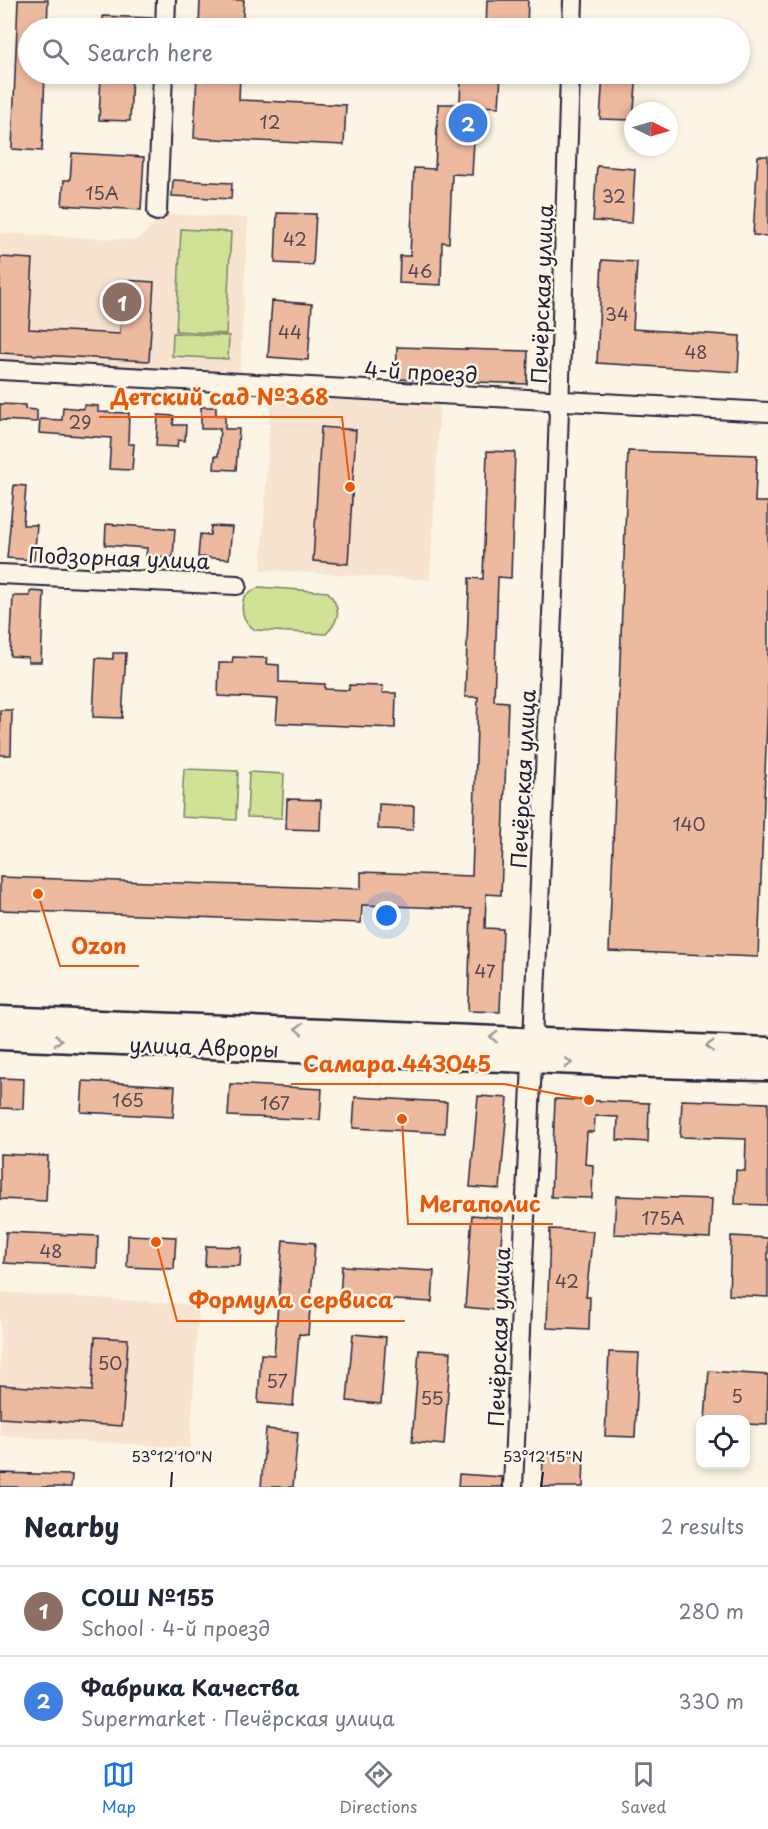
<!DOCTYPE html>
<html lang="en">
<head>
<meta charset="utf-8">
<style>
  body { margin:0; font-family:"Playpen Sans",sans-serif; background:#f2f2f3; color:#1f2937 }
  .controls { position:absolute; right:18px; bottom:18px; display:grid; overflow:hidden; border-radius:12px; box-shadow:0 3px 9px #0003 }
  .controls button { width:54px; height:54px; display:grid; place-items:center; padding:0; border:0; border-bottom:2px solid #e0e1e3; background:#fff; color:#1f2937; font:30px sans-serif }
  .compass { position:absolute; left:624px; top:102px; width:54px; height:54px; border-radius:50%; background:#fff; box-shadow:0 3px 9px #0003; rotate:95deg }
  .you { position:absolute; left:387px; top:916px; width:21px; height:21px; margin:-15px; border:4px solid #fff; border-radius:50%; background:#1a73e8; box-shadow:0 0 0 9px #1a73e833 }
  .badge { display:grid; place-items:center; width:39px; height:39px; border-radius:50%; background:#1a73e8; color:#fff; font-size:20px; font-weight:700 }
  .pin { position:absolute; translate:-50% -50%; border:3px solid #fff; box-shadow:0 2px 6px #0006 }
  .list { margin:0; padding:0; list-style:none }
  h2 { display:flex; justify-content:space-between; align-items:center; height:78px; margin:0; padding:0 24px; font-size:26px }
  h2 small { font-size:20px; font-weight:400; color:#747a83 }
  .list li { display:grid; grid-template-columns:39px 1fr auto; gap:18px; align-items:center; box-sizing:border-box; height:90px; padding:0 24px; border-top:2px solid #e0e1e3 }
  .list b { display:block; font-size:22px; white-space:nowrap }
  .list p { margin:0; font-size:20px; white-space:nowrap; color:#747a83 }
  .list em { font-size:20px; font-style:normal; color:#747a83 }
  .icon { flex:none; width:33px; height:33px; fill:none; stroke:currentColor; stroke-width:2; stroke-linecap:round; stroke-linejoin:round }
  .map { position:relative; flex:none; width:768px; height:1487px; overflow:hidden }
  .search { position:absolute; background:#fff; box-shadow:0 3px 9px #0003; left:18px; right:18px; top:18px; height:66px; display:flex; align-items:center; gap:15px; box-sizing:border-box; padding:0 21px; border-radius:33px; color:#747a83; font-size:22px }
  .sheet { height:258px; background:#fff }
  nav { display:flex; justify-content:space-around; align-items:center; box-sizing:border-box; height:84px; border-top:2px solid #e0e1e3; background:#fff; font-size:16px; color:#747a83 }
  nav a { display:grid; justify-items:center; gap:3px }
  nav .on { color:#1a73e8 }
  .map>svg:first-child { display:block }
  .built { fill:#f8e3d0 }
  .green { fill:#d0e296; stroke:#798268; stroke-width:1.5 }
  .building { fill:#edb99f; stroke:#22223b; stroke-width:1.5 }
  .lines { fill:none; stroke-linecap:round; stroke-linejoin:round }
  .minor-casing { stroke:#22223b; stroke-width:22 }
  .major-casing { stroke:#22223b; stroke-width:27 }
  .minor { stroke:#fcf5e5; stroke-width:18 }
  .major { stroke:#fcf5e5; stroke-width:22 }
  .oneway { stroke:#9a9698 }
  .ticks { fill:none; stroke:#22223b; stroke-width:2 }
  .labels { text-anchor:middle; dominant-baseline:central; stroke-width:5; stroke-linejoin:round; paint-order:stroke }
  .number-label { font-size:18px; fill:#554854 }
  .street-label { font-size:21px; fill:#22223b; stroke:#fcf5e5 }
  .ticks-label { font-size:15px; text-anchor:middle; fill:#22223b; stroke:#fcf5e5; stroke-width:5; stroke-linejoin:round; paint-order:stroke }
  .leader { fill:none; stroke:#e8590c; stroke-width:2 }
  .callout-dot { fill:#e8590c; stroke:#fcf5e5; stroke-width:2 }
  .callout-label { font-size:22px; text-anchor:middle; font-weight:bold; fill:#e8590c; stroke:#fcf5e5; stroke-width:5; stroke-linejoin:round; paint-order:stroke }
</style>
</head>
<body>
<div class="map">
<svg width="768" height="1487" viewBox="0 0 768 1487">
  <rect width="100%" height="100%" fill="#fcf5e5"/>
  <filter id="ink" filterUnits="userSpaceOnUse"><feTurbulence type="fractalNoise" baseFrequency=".0167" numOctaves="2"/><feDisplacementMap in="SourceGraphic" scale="12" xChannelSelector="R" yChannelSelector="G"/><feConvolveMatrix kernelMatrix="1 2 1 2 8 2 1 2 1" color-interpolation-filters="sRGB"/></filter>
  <g filter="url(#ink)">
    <!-- built -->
    <path class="built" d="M165 214 248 218 240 375 0 364V233L137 240Z
      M271 394 440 403 430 580 261 570Z
      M0 1292 199 1305 190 1448 0 1436Z"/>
    <!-- green -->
    <path class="green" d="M181 229 231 232 226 334 176 331Z
      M173 333 229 336 228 359 172 356Z
      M259 587 328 592C341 608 341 619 326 634L255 630C243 621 240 612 244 597Z
      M184 769 238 771 236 820 181 817Z
      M249 772 284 774 282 818 247 817Z"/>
    <!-- building -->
    <path class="building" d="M18 0H48L47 28H28V74H45L42 151 12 149Z
      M200 0H244L242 28H199Z
      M487 0H528L527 28H486Z
      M103 16 153 18V28H103Z
      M101 74H132L130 121 99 120Z
      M197 74H240L239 100 346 105 344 145 194 138Z
      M461 74H501L499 107 476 106 472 175 452 174 449 243 442 242 441 285 399 283 400 256H410L414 168 435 169 438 104H460Z
      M603 74H637L633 120 600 119Z
      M72 153 144 157 141 210 62 205 64 180H70Z
      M758 156H768V236L753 235Z
      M597 166 635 169 632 223 593 221Z
      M173 180 232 183 231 199 172 196Z
      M277 213 316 214 313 265 275 263Z
      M0 257 33 259 29 329 120 334 123 280 154 282 149 361 0 353Z
      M602 260 637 262 633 329 740 336 738 372 597 363Z
      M272 301 312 304 308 360 268 357Z
      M397 347 528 351 527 384 396 379Z
      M0 404 25 405V409L37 410V422L0 420Z
      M84 405 98 406V412L129 413 128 444H134L132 470 109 469 111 438 39 433 40 419 62 420 63 407 83 409Z
      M201 407H216V415H225V429H239L236 470 214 469 215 456H218L220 429H201Z
      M158 415 174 416 173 425H186L185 441 178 440 177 447 156 446Z
      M321 427 356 430 348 564 313 561Z
      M487 451 515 452 511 578 498 577 494 701 508 702 501 895 486 894 485 928 503 929 500 1012 468 1011 471 909 362 905 361 923 0 910V877L361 889V872L472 876 478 697H465L469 589V578L483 579Z
      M628 451 757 455 755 502H768V696L758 957 609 951Z
      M14 485 26 486 23 525H37L34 560 7 558Z
      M106 524 175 529 173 557 146 556 147 548 105 545Z
      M211 526 232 527 229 559 198 557 200 534 210 535Z
      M30 591 44 592 41 662H28V657L10 656 13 596H30Z
      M113 653H126L122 718 93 717 96 658 113 659Z
      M233 657 267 658 266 664 279 665V682L325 684V689L349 690V685L383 686 382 693H396L395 728 276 723 278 699 218 696 219 663H232Z
      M0 710H12L11 755H0Z
      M287 799 321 800 320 830 286 829Z
      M379 804 414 806 413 830 378 829Z
      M0 1078 24 1079 23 1109 0 1108Z
      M83 1081 175 1086 173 1117 81 1112Z
      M230 1084 322 1089 320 1120 228 1116Z
      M478 1096 508 1098 500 1189 470 1187Z
      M355 1097 447 1102 445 1133 353 1128Z
      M555 1099 649 1103 648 1142 617 1140 618 1117 595 1116 594 1132H587L585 1164 593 1165 592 1198 551 1197Z
      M682 1100 768 1103V1205L735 1204 736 1170 745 1171 746 1139 680 1137Z
      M0 1154 48 1156 46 1201 0 1199Z
      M616 1196 712 1199 710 1238 614 1234Z
      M472 1215 503 1218 496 1310 465 1307Z
      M550 1229 593 1231 586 1297H590L589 1330 547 1328Z
      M6 1232 98 1236 97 1268 4 1263Z
      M128 1235 176 1237 174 1269 127 1267Z
      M731 1236 768 1238V1297L729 1295Z
      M283 1240 315 1243 308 1335 299 1334 293 1406 258 1403 261 1354 274 1355Z
      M206 1246 241 1247 240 1266H205Z
      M342 1266 434 1271 432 1302 340 1297Z
      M353 1334 386 1337 381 1404 347 1401Z
      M95 1337 128 1339 122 1426 0 1418V1385L92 1391Z
      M419 1350 451 1352 444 1445 412 1442Z
      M609 1352 639 1353 635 1437 605 1436Z
      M709 1371 768 1375 767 1425 746 1424V1419H705Z
      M266 1429 298 1432 293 1487H261Z
      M543 1454 584 1455 583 1487H542Z
      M0 1473 72 1475 71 1487H0Z
      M459 1474 502 1477V1487H458Z"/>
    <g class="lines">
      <defs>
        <path id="minor" d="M165 28 166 0
          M572 28 573 0
          M157 211 163 74
          M0 370 768 412
          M0 574 237 585
          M513 1487 553 592 570 74"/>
        <path id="major" d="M0 1018 768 1049
          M0 1038C256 1048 512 1063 768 1069"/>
      </defs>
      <!-- minor casing -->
      <use href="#minor" class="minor-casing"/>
      <!-- major casing -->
      <use href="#major" class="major-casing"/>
      <!-- minor -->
      <use href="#minor" class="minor"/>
      <!-- major -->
      <use href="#major" class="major"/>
    </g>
    <!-- one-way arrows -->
    <defs><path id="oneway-chevron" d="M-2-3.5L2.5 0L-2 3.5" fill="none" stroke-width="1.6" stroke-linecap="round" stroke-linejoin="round" transform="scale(1.5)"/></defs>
    <g class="oneway">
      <use href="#oneway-chevron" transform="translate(299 1029) rotate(-178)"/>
      <use href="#oneway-chevron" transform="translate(494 1037) rotate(-178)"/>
      <use href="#oneway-chevron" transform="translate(58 1040) rotate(2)"/>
      <use href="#oneway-chevron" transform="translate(710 1046) rotate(-177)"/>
      <use href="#oneway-chevron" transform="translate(568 1063) rotate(2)"/>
    </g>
  </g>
  <!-- ticks -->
  <path class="ticks" d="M171 1487 172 1472M541 1487 543 1472"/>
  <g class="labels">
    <!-- number labels -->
    <g class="number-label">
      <text x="270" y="121">12</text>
      <text x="102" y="192">15А</text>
      <text x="614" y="195">32</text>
      <text x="295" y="238">42</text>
      <text x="420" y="270">46</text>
      <text x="617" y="313">34</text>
      <text x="290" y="331">44</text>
      <text x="696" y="351">48</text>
      <text x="80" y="421">29</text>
      <text x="689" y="823">140</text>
      <text x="485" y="970">47</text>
      <text x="128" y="1099">165</text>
      <text x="275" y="1102">167</text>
      <text x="663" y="1217">175А</text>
      <text x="51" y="1250">48</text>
      <text x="567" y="1280">42</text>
      <text x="110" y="1362">50</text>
      <text x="277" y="1380">57</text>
      <text x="737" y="1395">5</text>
      <text x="432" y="1397">55</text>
    </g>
    <!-- street labels -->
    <g class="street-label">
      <text transform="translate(541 294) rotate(-88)">Печёрская улица</text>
      <text transform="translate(421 371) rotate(3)">4-й проезд</text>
      <text transform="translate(119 557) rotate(2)">Подзорная улица</text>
      <text transform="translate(522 779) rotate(-87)">Печёрская улица</text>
      <text transform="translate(204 1046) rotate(2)">улица Авроры</text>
      <text transform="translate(498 1337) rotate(-88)">Печёрская улица</text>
    </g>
  </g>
  <g class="ticks-label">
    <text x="172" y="1462">53°12'10"N</text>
    <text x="543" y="1462">53°12'15"N</text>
  </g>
  <!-- callouts -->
  <path class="leader" d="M350 487L342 417H99M38 894L60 966H139M589 1100L504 1084H291M402 1119L408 1224H553M156 1242L177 1321H405"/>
  <g class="callout-dot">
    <circle cx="350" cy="487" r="6"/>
    <circle cx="38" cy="894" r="6"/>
    <circle cx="589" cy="1100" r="6"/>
    <circle cx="402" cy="1119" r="6"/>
    <circle cx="156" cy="1242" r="6"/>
  </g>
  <g class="callout-label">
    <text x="220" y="405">Детский сад №368</text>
    <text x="99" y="954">Ozon</text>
    <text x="397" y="1072">Самара 443045</text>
    <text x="480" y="1212">Мегаполис</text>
    <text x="291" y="1308">Формула сервиса</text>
  </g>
</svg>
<div class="controls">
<button><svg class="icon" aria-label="locate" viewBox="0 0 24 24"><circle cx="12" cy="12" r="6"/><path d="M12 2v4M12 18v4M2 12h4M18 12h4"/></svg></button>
</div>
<svg class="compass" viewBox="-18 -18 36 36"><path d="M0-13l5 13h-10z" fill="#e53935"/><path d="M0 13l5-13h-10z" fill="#747a83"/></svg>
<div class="you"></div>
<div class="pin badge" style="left:122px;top:302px;background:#8d6e63">1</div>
<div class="pin badge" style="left:468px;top:123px;background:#3f7fe0">2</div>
<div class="search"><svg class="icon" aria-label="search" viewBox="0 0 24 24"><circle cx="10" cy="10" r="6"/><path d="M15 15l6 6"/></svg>Search here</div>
</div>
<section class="sheet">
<h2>Nearby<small>2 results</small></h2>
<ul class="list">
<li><span class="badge" style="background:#8d6e63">1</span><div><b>СОШ №155</b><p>School · 4-й проезд</p></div><em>280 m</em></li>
<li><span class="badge" style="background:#3f7fe0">2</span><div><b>Фабрика Качества</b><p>Supermarket · Печёрская улица</p></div><em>330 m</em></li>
</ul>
</section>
<nav>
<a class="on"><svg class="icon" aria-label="map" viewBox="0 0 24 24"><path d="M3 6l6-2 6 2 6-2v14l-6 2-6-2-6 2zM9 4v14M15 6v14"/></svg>Map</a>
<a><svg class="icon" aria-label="directions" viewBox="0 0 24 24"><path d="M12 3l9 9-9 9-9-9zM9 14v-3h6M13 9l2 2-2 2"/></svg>Directions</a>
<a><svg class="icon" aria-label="saved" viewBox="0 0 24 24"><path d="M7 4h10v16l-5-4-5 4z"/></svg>Saved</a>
</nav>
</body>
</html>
